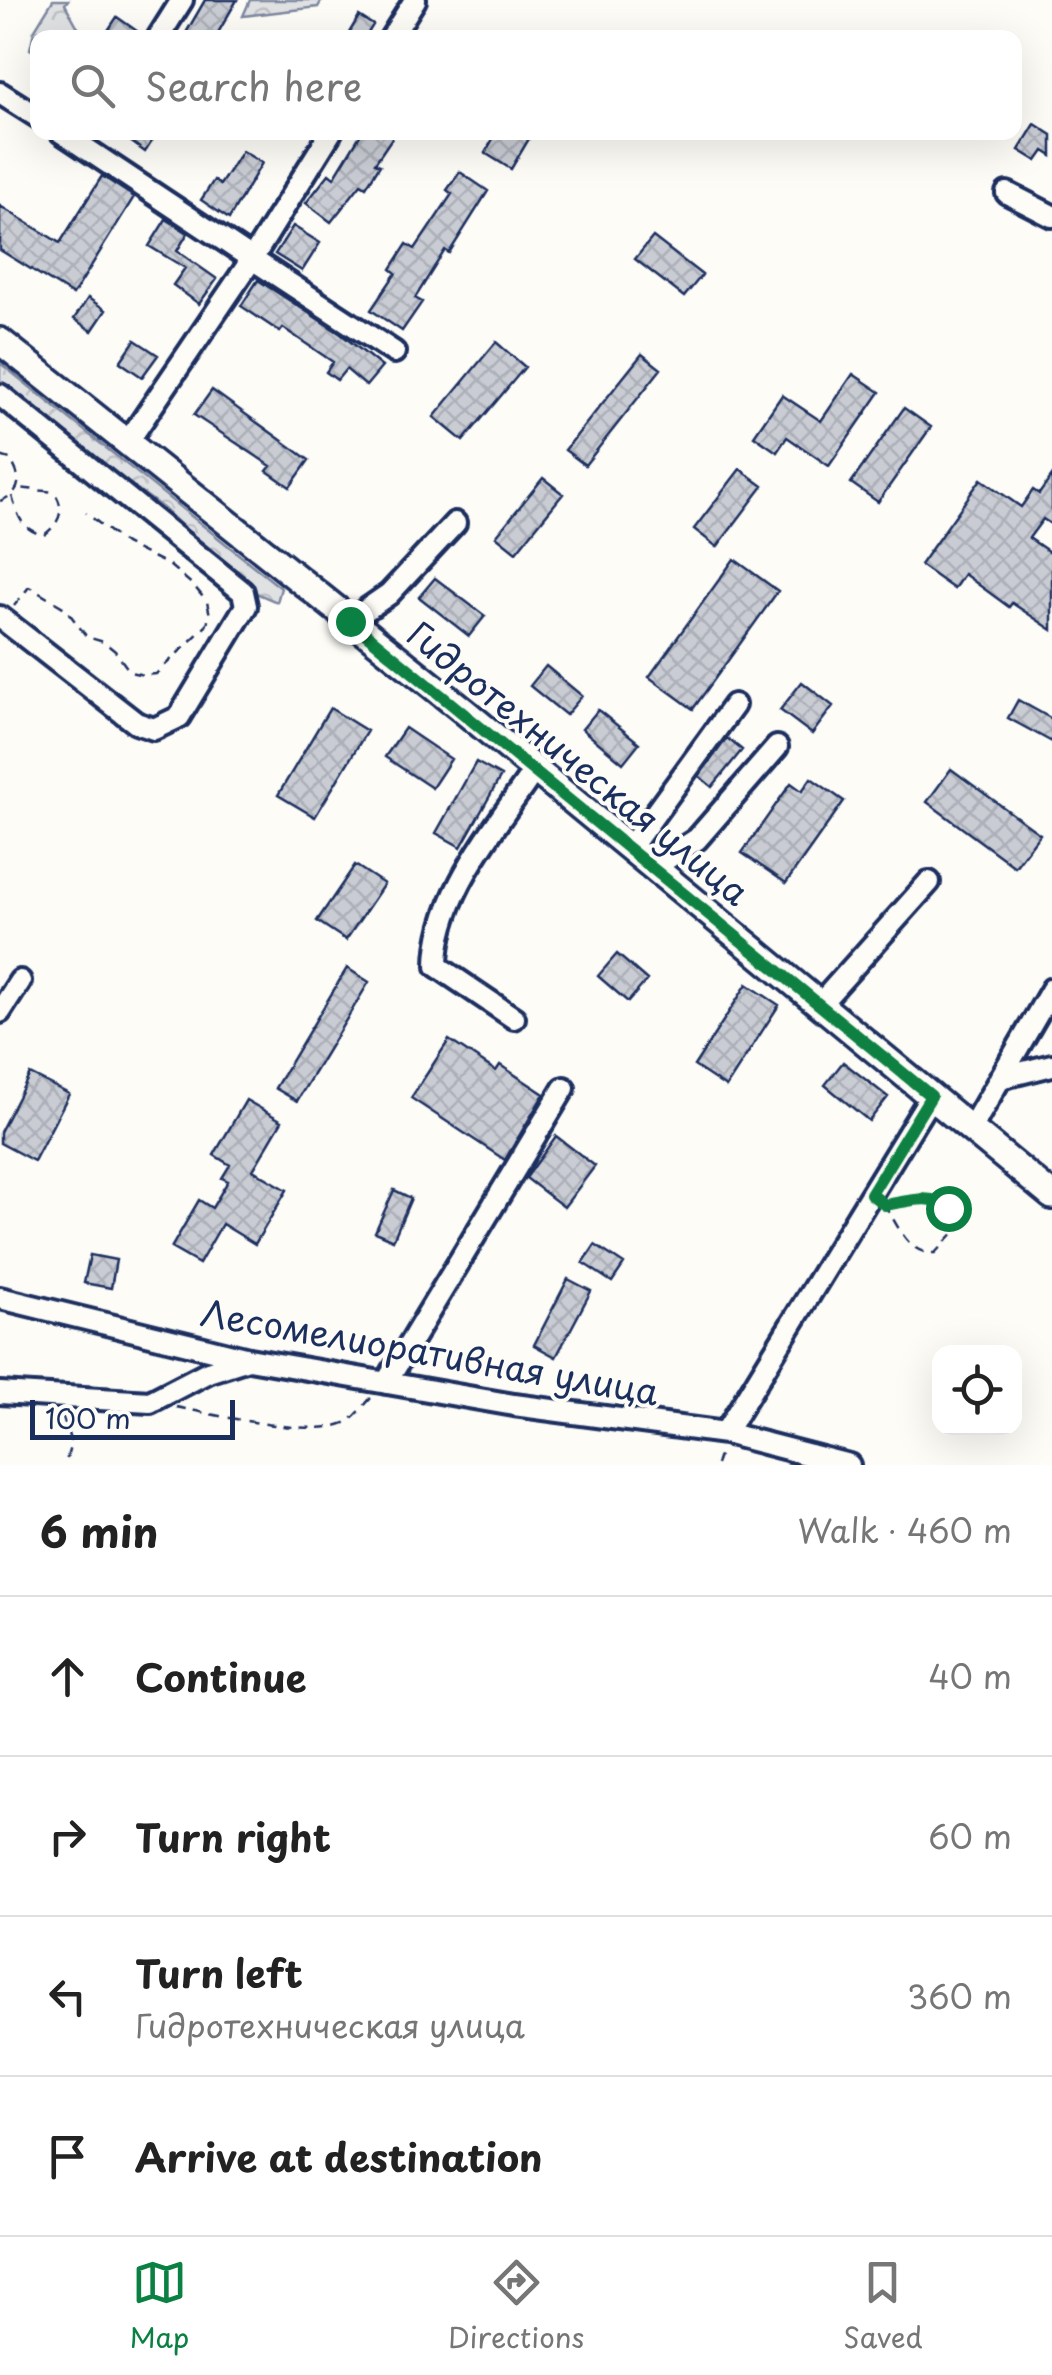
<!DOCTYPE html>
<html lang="en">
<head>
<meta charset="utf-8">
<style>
  body { margin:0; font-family:"Playpen Sans",sans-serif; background:#f2f2f2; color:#222 }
  .controls { position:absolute; right:30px; bottom:30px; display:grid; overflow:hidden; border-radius:20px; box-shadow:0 10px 40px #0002 }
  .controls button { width:90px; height:90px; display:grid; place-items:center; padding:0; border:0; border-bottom:2px solid #e0e0e0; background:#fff; color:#222; font:50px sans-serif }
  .scale { position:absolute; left:30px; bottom:25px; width:205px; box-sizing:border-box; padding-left:10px; border:5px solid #1b2f5e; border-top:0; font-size:28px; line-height:35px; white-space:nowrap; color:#1b2f5e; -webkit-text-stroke:8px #fdfcf7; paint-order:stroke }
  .stop { position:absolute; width:30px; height:30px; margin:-22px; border:8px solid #0b8043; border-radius:50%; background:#fff }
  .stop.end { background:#0b8043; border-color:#fff; box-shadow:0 2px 10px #0008 }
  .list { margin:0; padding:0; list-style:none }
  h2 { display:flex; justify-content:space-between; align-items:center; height:130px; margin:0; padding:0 40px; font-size:42px }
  h2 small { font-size:32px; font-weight:400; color:#767676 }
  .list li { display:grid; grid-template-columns:65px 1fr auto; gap:30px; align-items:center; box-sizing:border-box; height:160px; padding:0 40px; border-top:2px solid #e0e0e0 }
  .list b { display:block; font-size:38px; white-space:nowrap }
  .list p { margin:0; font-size:32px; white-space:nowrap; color:#767676 }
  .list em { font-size:32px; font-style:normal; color:#767676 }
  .icon { flex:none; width:55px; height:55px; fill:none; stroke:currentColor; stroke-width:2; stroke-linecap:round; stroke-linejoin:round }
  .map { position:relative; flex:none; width:1052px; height:1465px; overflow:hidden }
  .search { position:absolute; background:#fff; box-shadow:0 10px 40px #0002; left:30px; right:30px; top:30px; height:110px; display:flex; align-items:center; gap:25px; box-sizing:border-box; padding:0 35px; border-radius:20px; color:#767676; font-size:38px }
  .sheet { height:770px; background:#fff }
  nav { display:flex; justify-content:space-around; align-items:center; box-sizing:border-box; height:140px; border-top:2px solid #e0e0e0; background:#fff; font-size:28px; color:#767676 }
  nav a { display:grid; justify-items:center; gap:5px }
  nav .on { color:#0b8043 }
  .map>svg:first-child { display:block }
  .forest { fill:url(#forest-crowns); stroke:#7e88a0; stroke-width:2.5 }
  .building { fill:url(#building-cross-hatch); stroke:#1b2f5e; stroke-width:2.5 }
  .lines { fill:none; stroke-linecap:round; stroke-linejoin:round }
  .minor-casing { stroke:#1b2f5e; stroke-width:28 }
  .major-casing { stroke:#1b2f5e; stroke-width:32 }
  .path { stroke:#1b2f5e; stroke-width:2.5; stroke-dasharray:10 8; stroke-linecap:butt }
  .minor { stroke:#fdfcf7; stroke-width:20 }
  .major { stroke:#fdfcf7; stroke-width:25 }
  .route { stroke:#0b8043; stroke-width:12 }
  .labels { text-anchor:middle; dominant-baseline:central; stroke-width:8; stroke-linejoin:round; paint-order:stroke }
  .street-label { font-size:35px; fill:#1b2f5e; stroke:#fdfcf7 }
</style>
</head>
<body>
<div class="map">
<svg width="1052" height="1465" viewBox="0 0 1052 1465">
  <defs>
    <pattern id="forest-crowns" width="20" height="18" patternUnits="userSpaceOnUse" patternTransform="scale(2.5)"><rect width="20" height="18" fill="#e0e1e3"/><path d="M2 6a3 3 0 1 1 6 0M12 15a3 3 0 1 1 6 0" fill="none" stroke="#c0c1c5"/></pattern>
    <pattern id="building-cross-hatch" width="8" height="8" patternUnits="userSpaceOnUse" patternTransform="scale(2.5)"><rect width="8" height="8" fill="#c9ccd3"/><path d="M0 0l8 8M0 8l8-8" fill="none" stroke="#acb0b8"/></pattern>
  </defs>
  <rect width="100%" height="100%" fill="#fdfcf7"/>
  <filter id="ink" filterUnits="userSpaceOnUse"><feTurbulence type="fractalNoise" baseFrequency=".01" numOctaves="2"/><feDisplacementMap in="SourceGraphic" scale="20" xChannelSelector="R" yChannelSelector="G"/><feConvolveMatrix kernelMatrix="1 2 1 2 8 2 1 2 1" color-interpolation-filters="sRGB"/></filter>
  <g filter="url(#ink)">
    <!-- forest -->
    <path class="forest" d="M53 0H68L65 4 81 33 77 37H64L49 27 47 37 38 38 37 53 30 49 34 31Z
      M250 0H322L318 7 243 16Z
      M0 363 281 588 277 602 251 591 164 509 0 387Z"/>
    <!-- building -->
    <path class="building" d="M205 0H237L215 38H183Z
      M359 16 373 25 365 38H346Z
      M117 17 137 31 133 38H103Z
      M1035 124 1052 135V156L1044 151 1037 161 1019 150Z
      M118 132H158L145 152Z
      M362 132H396L375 163 380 165 366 187 361 184 331 222 306 203 329 174 334 178Z
      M497 132H533L511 169 485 153Z
      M242 151 262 163 229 219 201 200 214 180 220 185Z
      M460 172 488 191 449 253 445 250 415 298 422 302 402 331 371 310 396 273 391 269 407 244 415 249 452 194 447 190Z
      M102 176 134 197 73 295 0 250V206L60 243Z
      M166 219 188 233 177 251 217 279 199 304 173 285 185 268 149 246Z
      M293 226 320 243 302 271 275 254Z
      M653 237 702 275 684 297 635 259Z
      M258 280 341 334 382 367 366 386 346 369 337 380 326 372 333 362 283 328 280 332 241 306Z
      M88 298 106 310 92 331 74 319Z
      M135 340 158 355 142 377 120 362Z
      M496 342 525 367 463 441 434 417Z
      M642 354 661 369 585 465 565 450Z
      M853 374 880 392 829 466 787 437 777 452 754 436 782 395 821 421Z
      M212 390 309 460 290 487 267 471 271 466 194 415Z
      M904 408 931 427 878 502 851 483Z
      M740 469 763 486 717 547 694 529Z
      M1052 476V525L1043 519 1029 538 1052 554V630L1012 603 1009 607 964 574 954 589 920 565 981 479 1021 507 1033 490 1039 494Z
      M543 478 563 494 516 552 496 536Z
      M734 559 778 591 693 709 649 677Z
      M435 578 485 616 469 636 419 597Z
      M546 666 582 696 566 715 530 686Z
      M802 682 833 706 812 734 780 710Z
      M1018 700 1052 719V742L1008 718Z
      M330 708 367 731 315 817 278 795Z
      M598 710 639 743 623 763 582 729Z
      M405 728 451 759 432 788 385 757Z
      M727 738 742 750 712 787 699 776Z
      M476 762 501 776 461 847 436 833Z
      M951 769 1040 834 1015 867 927 802Z
      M811 778 844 801 786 883 742 853 791 783 802 791Z
      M355 865 384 884 346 940 317 921Z
      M617 954 647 980 628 1002 598 976Z
      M347 968 369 982 297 1101 275 1088Z
      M747 984 779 1005 726 1087 694 1066Z
      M449 1040 496 1071 500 1065 544 1094 505 1160 411 1098Z
      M843 1062 888 1097 869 1121 825 1085Z
      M30 1074 69 1094 34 1161 0 1143V1132Z
      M246 1100 282 1121 253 1170 287 1190 255 1244 222 1224 199 1264 171 1248 199 1200 212 1208 228 1181 222 1178 230 1165 214 1155Z
      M556 1136 595 1166 564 1207 526 1178Z
      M394 1190 411 1198 393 1240 375 1232Z
      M595 1245 624 1264 612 1282 583 1263Z
      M90 1255 116 1260 111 1288 84 1283Z
      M568 1279 591 1291 556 1357 534 1345Z"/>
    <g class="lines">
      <defs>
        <path id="minor" d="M158 38 182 0
          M391 38 415 0
          M0 93 38 117
          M61 132 252 259 331 132
          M1007 193 1052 216
          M0 395 243 592 246 606 179 717 154 729 136 723 0 617
          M127 443 252 259 394 352
          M350 621 389 594 455 523
          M630 848 734 705
          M654 867 697 839 777 747
          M820 1004 929 882
          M0 1012 20 981
          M514 1018 437 966C437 894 496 828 535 769
          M1000 1078 1052 1065
          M972 1127 1052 989
          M0 1298 249 1359 514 1405 725 1433 849 1465
          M386 1383 564 1088
          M0 1393 150 1402 208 1372 248 1359
          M725 1433 931 1096"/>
        <path id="major" d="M0 341 464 711 1052 1196"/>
      </defs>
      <!-- minor casing -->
      <use href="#minor" class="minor-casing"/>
      <!-- major casing -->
      <use href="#major" class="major-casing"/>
      <!-- path -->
      <path class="path" d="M0 456 10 459C22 478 23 492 0 501
        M12 496C18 516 21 530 44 535 60 523 66 509 54 492L18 488
        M14 606 29 587 65 608 87 637 104 642 115 651 130 672 144 675 156 674 206 626 210 615 207 602 194 586 169 565 125 544 86 513
        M884 1204C898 1224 907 1255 935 1253L958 1228 957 1220 941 1200 929 1199 885 1205
        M176 1407C213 1414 317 1440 349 1421 357 1416 364 1405 371 1398
        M62 1415 71 1443 65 1465
        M716 1465 721 1449"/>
      <!-- minor -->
      <use href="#minor" class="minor"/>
      <!-- major -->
      <use href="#major" class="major"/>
    </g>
  </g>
  <g class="lines" filter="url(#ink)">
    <!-- route -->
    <path class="route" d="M350 621 931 1096 871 1194 885 1205C906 1202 932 1192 948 1208"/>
  </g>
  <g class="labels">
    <!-- street labels -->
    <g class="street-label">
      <text transform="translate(579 762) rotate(39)">Гидротехническая улица</text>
      <text transform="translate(430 1351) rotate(10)">Лесомелиоративная улица</text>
    </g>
  </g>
</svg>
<div class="controls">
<button><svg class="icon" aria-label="locate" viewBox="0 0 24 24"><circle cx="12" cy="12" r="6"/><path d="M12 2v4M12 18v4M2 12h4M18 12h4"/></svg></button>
</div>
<div class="scale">100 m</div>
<div class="stop" style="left:948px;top:1208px"></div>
<div class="stop end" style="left:350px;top:621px"></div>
<div class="search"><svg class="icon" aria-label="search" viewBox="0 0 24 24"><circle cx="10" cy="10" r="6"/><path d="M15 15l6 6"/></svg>Search here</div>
</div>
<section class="sheet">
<h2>6 min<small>Walk · 460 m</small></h2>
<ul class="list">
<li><svg class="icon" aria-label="ahead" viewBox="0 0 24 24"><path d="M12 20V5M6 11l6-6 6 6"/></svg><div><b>Continue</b></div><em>40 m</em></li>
<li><svg class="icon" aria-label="right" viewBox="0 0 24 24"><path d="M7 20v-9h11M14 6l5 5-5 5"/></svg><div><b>Turn right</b></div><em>60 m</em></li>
<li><svg class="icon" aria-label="left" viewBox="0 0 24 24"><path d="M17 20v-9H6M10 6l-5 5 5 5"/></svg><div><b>Turn left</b><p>Гидротехническая улица</p></div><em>360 m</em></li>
<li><svg class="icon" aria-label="arrive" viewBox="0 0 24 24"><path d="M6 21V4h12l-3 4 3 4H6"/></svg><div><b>Arrive at destination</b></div></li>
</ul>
</section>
<nav>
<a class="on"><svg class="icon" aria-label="map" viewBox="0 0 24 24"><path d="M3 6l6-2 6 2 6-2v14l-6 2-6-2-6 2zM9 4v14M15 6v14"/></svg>Map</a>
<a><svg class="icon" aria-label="directions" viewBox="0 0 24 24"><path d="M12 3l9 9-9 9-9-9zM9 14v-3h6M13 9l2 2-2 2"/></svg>Directions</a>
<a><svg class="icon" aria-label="saved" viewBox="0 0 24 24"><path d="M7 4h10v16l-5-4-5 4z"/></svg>Saved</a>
</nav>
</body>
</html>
